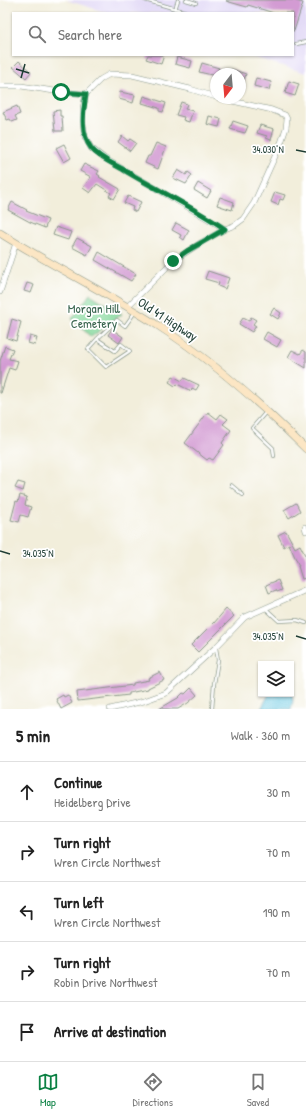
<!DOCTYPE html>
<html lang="en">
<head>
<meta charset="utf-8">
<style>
  body { margin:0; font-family:"Patrick Hand",sans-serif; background:#f2f2f2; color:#222 }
  .controls { position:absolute; right:12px; bottom:12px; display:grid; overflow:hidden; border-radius:0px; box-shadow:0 1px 3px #0004 }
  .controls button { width:36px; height:36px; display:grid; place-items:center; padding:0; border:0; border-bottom:1px solid #e0e0e0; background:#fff; color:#222; font:20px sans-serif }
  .compass { position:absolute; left:210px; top:68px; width:36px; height:36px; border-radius:50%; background:#fff; box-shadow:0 1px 3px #0004; rotate:196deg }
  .stop { position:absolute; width:12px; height:12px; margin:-9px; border:3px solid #0b8043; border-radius:50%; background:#fff }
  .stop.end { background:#0b8043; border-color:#fff; box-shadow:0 1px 4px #0008 }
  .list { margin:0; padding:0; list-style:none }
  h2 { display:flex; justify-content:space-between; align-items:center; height:52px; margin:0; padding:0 16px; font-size:17px }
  h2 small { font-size:13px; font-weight:400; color:#767676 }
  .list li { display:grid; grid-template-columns:26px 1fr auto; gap:12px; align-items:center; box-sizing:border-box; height:60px; padding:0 16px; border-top:1px solid #e0e0e0 }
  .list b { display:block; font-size:15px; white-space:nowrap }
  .list p { margin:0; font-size:13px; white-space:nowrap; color:#767676 }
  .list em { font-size:13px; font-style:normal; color:#767676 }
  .icon { flex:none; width:22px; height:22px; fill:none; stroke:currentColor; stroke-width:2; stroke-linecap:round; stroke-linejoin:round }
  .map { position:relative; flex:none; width:306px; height:709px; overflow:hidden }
  .search { position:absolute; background:#fff; box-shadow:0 1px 3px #0004; left:12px; right:12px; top:12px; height:44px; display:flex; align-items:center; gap:10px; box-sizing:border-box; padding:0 14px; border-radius:0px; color:#767676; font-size:15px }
  .sheet { height:352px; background:#fff }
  nav { display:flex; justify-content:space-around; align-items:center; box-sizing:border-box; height:56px; border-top:1px solid #e0e0e0; background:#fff; font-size:11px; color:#767676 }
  nav a { display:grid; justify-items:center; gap:2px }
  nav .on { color:#0b8043 }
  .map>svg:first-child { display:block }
  .built { fill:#dfd5f5 }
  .green { fill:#84d89b; stroke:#528a68 }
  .water { fill:#61c4df; stroke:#40808a }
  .building { fill:#d39bd3 }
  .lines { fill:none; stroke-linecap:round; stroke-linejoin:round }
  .service-casing { stroke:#889688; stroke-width:4 }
  .minor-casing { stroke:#889688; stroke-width:6 }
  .secondary-casing { stroke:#889688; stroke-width:8 }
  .service { stroke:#fff; stroke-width:2.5 }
  .minor { stroke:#fff; stroke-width:5 }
  .secondary { stroke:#fce6c4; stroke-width:7 }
  .route { stroke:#0b8043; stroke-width:5 }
  .ticks { fill:none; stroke:#1f3d34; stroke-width:1.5 }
  .labels { text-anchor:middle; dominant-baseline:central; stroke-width:3.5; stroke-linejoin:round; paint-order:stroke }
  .park-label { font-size:13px; fill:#38644e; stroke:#fff }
  .street-label { font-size:13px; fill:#1f3d34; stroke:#fff }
  .ticks-label { font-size:10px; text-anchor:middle; fill:#1f3d34; stroke:#fff; stroke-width:3.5; stroke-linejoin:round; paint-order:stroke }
</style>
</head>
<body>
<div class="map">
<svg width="306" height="709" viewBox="0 0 306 709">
  <rect width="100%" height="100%" fill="#fff"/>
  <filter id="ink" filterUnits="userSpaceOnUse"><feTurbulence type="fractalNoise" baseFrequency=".025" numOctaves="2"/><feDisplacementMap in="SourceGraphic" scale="8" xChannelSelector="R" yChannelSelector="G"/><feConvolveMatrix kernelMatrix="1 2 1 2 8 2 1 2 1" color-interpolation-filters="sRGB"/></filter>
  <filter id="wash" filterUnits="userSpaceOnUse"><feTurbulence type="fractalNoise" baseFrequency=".012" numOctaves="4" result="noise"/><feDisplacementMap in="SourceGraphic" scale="16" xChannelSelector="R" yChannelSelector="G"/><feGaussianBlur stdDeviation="0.9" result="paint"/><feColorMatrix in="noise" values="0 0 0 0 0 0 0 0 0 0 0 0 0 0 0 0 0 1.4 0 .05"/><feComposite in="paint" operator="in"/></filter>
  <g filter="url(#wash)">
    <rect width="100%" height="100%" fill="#f2eedb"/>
    <!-- built -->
    <path class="built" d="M66 0H306V73L246 55H293V13H108Z"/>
    <!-- green -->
    <path class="green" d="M90 294 122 314 91 337 72 319Z"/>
    <!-- water -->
    <path class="water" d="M291 689 293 701 291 709H261L269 694H291Z"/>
    <g id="blocks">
      <!-- building -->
      <path class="building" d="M227 0H293L303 3 294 31H293V13H274L248 5 247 7 226 1Z
        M148 55H164L161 64 146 59Z
        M177 57 192 61 190 68 175 64Z
        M19 61 31 72 26 78 13 67Z
        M202 63 219 68 216 76 199 72Z
        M231 69 246 74 241 90 240 89V74H229Z
        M256 78 271 82 269 90 254 86Z
        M289 81 299 84 295 96 285 93Z
        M120 92 135 95 133 103 119 99Z
        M144 96 166 103 163 112 159 111V108L142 103Z
        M181 102 187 104 185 109 193 111 189 122 183 120 184 117 176 115Z
        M17 106 20 114 15 116 17 120 12 122 10 119 7 120 3 112Z
        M60 110V116H62L63 131H55L53 111Z
        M209 116 221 119 219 127 207 124Z
        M233 121 248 126 245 133 230 129Z
        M260 125 274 129 271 140 266 138 267 136 257 133Z
        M122 136 128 141 130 139 136 143 130 151 118 142Z
        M156 143 166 147 158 169 145 163 148 156H150Z
        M64 144 71 158 64 162 56 148Z
        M84 164 99 171 97 174 100 176 99 177 120 189 114 199 109 196 111 193 97 184 90 193 83 188 91 177 80 171Z
        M178 170 186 175 188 172 192 175 186 184 173 178Z
        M198 183 211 191 207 198 194 190Z
        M275 192 285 195 283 200 280 199 278 205 271 202Z
        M128 196 141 202 136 212 132 210 133 207 124 203Z
        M220 197 234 202 232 210 217 205Z
        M12 202 27 210 26 211 48 220 45 228 30 222 8 210Z
        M176 223 189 230 184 240 180 237 181 235 172 230Z
        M56 227 71 232 68 240 53 235Z
        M77 238 92 246 87 255 72 247Z
        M99 252 136 274 131 281 95 260Z
        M208 271 229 278 225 289 218 286 219 283 205 279Z
        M27 283 34 285 31 293 24 291Z
        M274 308 281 313 278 319 270 314Z
        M251 317 256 320 253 324 256 326 252 332 239 324 243 318 249 321Z
        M12 319 21 322 16 341 7 338Z
        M112 329 123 337 119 343 108 335Z
        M267 332 281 340 277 347 263 339Z
        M30 336 37 338 35 345 28 343Z
        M5 346 13 349 9 359 18 361 15 370 9 368 1 393H0V361Z
        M292 350 300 354 303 350 306 352V368L288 357Z
        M173 376 182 381 184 378 199 385 196 390 192 388 191 391 177 384 175 386 169 382Z
        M208 412 217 419 221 414 228 419 223 424 231 430 222 443 224 445 213 460 209 458 207 460 185 443Z
        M18 482 25 484 23 491 15 488Z
        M20 495 27 497 25 505 31 507 28 517 21 515 19 522 11 520 16 501 18 502Z
        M296 503 300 511 289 518 284 510Z
        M286 531 295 548 300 545 306 557V578L302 579 298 566H299L289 544 284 547 278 535Z
        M278 580 282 590 277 592 276 590 269 593 266 585Z
        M226 609 234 616 198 652 191 645 214 622V623Z
        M160 672 164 680 148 688V689L129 693V695L78 701 77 692 133 685V683L149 680 148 678Z
        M191 688 197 695 188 703 178 709H159L178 698 183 693 185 694Z
        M63 695 64 697 68 695 72 703 61 709 56 699Z"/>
    </g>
  </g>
  <g filter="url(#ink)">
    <use href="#blocks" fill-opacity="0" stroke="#889688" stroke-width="1"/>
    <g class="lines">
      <defs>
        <path id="service" d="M145 0 190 13
          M186 0 196 3
          M175 9 178 0
          M296 44 306 42
          M97 339 88 349 106 367 130 351 121 344 115 351 97 339 117 320 125 326 135 312
          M266 412 252 428 273 448 274 456
          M231 485 243 495
          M265 608 279 621 297 620 306 623
          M212 709 214 684 218 660 216 648"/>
        <path id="minor" d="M0 86H21L61 92 86 94
          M216 97 190 89 132 75 110 74 101 79 86 94 83 108V123L85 137 91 148 104 158 225 229
          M0 292 16 243
          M127 307 173 261 202 242 225 229 235 225 243 219 254 203 281 143 286 128 287 119 285 115 272 110 219 98
          M305 527 306 531
          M110 709 144 701 166 693 216 647 245 617 306 590"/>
        <path id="secondary" d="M0 233C52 266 108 293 160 327 213 361 261 404 306 449"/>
      </defs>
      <!-- service casing -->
      <use href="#service" class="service-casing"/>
      <!-- minor casing -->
      <use href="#minor" class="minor-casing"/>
      <!-- secondary casing -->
      <use href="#secondary" class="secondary-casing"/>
      <!-- service -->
      <use href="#service" class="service"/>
      <!-- minor -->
      <use href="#minor" class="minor"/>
      <!-- secondary -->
      <use href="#secondary" class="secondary"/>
    </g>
  </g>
  <g class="lines" filter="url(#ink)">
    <!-- route -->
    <path class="route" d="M61 92 86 94C83 112 80 133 91 148 99 158 114 164 124 170 157 190 193 207 225 229L187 251 173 261"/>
  </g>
  <!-- ticks -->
  <path class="ticks" d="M16 69 29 73M21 78 25 64M296 150 306 152M0 551 10 554M296 636 306 639"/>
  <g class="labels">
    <!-- park labels -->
    <g class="park-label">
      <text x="94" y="308">Morgan Hill<tspan x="94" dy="15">Cemetery</tspan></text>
    </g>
    <!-- street labels -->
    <g class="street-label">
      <text transform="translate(168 319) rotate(33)">Old 41 Highway</text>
    </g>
  </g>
  <g class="ticks-label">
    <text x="268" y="153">34.030°N</text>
    <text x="38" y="557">34.035°N</text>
    <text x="268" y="640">34.035°N</text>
  </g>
</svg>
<div class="controls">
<button><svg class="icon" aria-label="layers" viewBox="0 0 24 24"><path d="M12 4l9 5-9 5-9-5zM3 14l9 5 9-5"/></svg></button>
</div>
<svg class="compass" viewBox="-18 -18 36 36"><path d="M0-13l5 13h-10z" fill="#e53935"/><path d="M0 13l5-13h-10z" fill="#767676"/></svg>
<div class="stop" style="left:61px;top:92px"></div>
<div class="stop end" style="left:173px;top:261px"></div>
<div class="search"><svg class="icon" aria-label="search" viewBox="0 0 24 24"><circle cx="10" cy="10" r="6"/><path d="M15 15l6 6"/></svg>Search here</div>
</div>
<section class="sheet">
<h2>5 min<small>Walk · 360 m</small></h2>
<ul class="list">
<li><svg class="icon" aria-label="ahead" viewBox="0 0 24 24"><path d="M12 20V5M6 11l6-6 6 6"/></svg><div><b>Continue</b><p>Heidelberg Drive</p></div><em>30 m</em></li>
<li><svg class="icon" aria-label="right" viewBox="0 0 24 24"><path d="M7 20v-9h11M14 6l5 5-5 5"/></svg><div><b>Turn right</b><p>Wren Circle Northwest</p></div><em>70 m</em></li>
<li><svg class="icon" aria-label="left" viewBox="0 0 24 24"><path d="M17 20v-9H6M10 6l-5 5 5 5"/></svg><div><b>Turn left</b><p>Wren Circle Northwest</p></div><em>190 m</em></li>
<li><svg class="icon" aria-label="right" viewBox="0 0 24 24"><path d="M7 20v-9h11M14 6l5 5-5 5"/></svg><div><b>Turn right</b><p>Robin Drive Northwest</p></div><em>70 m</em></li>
<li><svg class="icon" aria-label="arrive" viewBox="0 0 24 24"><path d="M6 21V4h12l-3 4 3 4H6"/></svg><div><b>Arrive at destination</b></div></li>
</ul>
</section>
<nav>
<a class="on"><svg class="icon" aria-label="map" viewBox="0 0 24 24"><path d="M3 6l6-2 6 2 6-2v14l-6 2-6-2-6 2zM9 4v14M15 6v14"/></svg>Map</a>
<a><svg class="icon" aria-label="directions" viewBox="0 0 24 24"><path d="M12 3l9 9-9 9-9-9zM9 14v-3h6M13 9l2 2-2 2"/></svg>Directions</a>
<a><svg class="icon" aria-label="saved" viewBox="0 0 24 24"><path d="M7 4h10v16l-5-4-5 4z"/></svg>Saved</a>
</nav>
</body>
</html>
